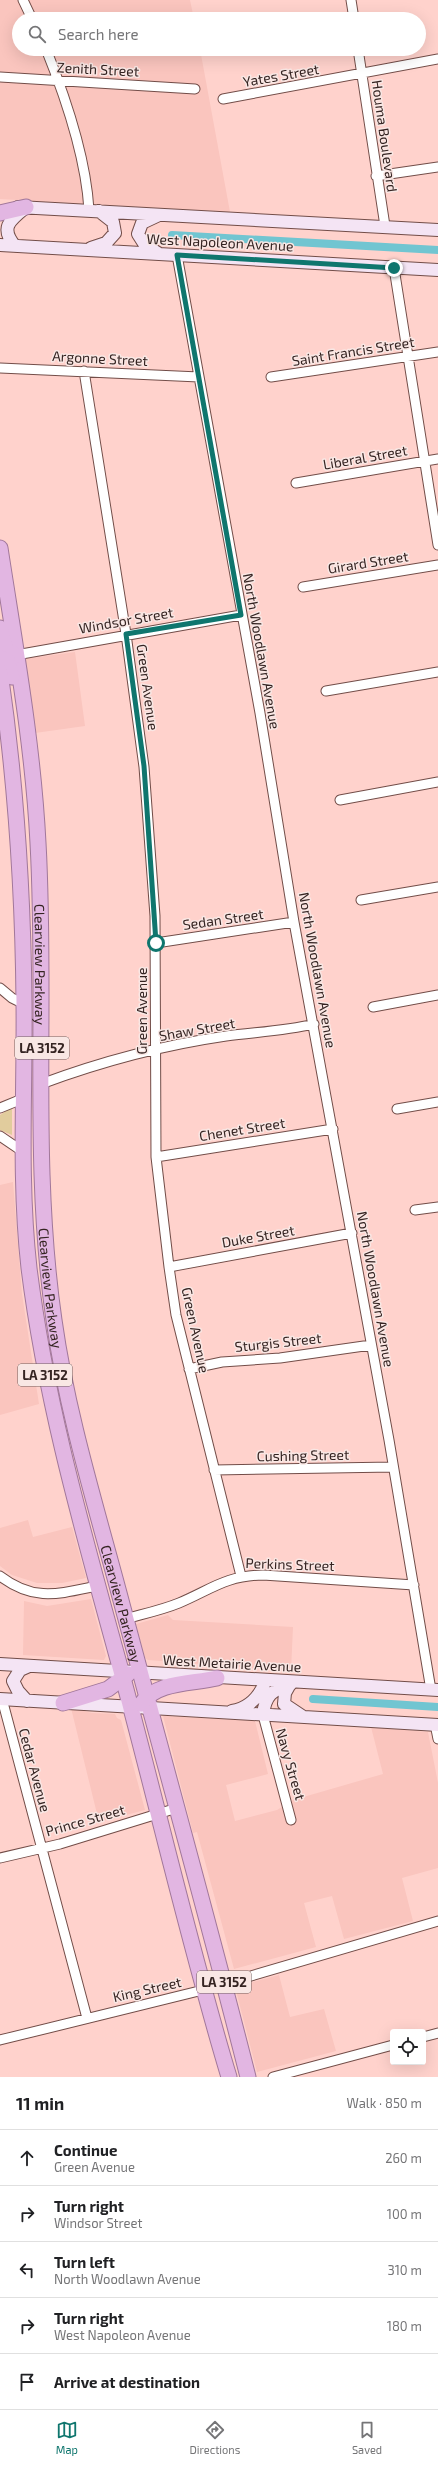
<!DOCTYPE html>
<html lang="en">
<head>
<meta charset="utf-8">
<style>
  body { margin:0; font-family:"Exo 2",sans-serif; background:#f2f2f2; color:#202124 }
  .controls { position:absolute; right:12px; bottom:12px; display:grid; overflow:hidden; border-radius:4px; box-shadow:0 4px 16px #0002 }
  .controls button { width:36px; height:36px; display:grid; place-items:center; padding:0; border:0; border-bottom:1px solid #e0e0e0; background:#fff; color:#202124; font:20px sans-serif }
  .stop { position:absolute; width:12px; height:12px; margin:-9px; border:3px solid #0f766e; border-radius:50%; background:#fff }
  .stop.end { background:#0f766e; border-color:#fff; box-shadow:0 1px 4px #0008 }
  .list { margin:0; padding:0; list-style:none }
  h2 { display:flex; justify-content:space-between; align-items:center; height:52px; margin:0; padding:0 16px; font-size:17px }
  h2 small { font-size:13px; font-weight:400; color:#757577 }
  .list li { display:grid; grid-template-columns:26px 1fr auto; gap:12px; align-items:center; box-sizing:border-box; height:56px; padding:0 16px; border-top:1px solid #e0e0e0 }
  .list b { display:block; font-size:15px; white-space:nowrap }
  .list p { margin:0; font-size:13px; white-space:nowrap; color:#757577 }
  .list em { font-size:13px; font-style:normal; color:#757577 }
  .icon { flex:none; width:22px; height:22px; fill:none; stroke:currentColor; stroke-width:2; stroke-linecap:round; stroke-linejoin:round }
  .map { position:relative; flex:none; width:438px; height:2077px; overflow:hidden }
  .search { position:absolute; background:#fff; box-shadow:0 4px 16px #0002; left:12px; right:12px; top:12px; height:44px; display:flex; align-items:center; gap:10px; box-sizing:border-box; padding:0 14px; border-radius:22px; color:#757577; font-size:15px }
  .sheet { height:332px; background:#fff }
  nav { display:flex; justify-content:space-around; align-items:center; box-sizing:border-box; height:56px; border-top:1px solid #e0e0e0; background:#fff; font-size:11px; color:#757577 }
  nav a { display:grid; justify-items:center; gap:2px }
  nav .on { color:#0f766e }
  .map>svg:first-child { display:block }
  .built { fill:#fac5be }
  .green { fill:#e1cc9d }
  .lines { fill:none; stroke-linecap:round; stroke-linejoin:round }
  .canal { stroke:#71c5d1; stroke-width:8 }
  .minor-casing { stroke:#724d48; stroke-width:11 }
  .secondary-casing { stroke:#724d48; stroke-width:14 }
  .trunk-casing { stroke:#a1779a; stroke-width:17 }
  .minor { stroke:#fff; stroke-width:9 }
  .secondary { stroke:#f4e4f4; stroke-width:12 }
  .trunk { stroke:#e2b6e2; stroke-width:15 }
  .route { stroke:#0f766e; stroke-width:5 }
  .labels { text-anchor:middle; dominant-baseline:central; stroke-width:3; stroke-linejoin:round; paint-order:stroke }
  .shield { fill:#f9e7e4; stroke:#705e5c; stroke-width:1 }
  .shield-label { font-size:13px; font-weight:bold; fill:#352422 }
  .street-label { font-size:14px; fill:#352422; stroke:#f9e7e4 }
</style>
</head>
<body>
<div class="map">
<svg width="438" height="2077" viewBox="0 0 438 2077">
  <rect width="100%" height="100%" fill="#ffd2cc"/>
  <!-- built -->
  <path class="built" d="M0 0H190L194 19H19V49H200L230 212 0 199Z
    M75 652 85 726 35 733 25 659Z
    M13 1182 22 1294 39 1404 0 1415V1185Z
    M28 1520 33 1537 72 1527 86 1578 62 1583H37L12 1575 0 1566V1528Z
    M91 1599 106 1656 104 1660 23 1655 24 1601 47 1606Z
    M168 1615 173 1620 293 1627 291 1671 148 1660 145 1658 136 1624Z
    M71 1708 92 1713 115 1714 117 1718 121 1720 145 1810 99 1822Z
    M163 1716 255 1721 268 1774 226 1785 235 1821 277 1810 293 1800 383 1774 371 1727 428 1732 438 1783V1868L402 1878 413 1921 344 1939 332 1896 304 1903 316 1947 234 1969 197 1832 193 1833Z
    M279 1975 290 2017 324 2009 336 2051 257 2072 235 1987Z"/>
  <!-- green -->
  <path class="green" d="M9 1109H12V1135L0 1130V1115Z"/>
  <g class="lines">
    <!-- canal -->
    <path class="canal" d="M172 235 438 250
      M313 1699 438 1707"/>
    <defs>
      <path id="minor" d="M23 0 32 19
        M351 0 354 19
        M46 49C65 96 86 159 89 210
        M358 49 385 226
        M0 77 195 89
        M223 99 438 59
        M376 176 438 167
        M177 255 260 713 294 922 389 1440 431 1690
        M394 268 438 545
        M0 368 199 377
        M84 371 126 634 144 767 155 916 156 1157 169 1267 176 1315 241 1576
        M271 377 438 352
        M296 483 438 459
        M303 587 438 565
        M16 655 241 615
        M326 691 438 672
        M340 800 438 782
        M361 900 438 887
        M156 943 294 922
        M0 988 12 998 24 1004
        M373 1007 438 995
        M41 1084C100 1062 164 1045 226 1036 256 1032 285 1031 314 1024
        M0 1108 22 1099
        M397 1109 438 1102
        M0 1136 22 1151
        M156 1157 333 1129
        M415 1210 438 1207
        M169 1267 352 1233
        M189 1369 222 1362 280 1358 371 1345
        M214 1470 393 1467
        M0 1576C34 1602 58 1594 97 1586
        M125 1619C143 1614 162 1610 179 1603 212 1589 225 1576 263 1575L414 1585
        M2 1699 87 2018
        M263 1715 291 1820
        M435 1724 438 1739
        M0 1858 60 1844 177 1808
        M423 2037 438 2033
        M0 2040 203 1990 438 1921
        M273 2077 393 2045"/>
      <path id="secondary" d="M18 207 438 230
        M0 245 438 270
        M15 246C0 228 9 221 25 208
        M91 248 106 243 115 233 113 222 99 211
        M158 253 145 245 138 234 142 223 159 215
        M0 1664 438 1690
        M290 1684 285 1693 284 1704 302 1716
        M0 1699 438 1725
        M27 1701 18 1691 13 1681 20 1670 29 1666
        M232 1711C250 1708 260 1696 266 1680
        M263 1715C265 1695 272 1690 291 1684"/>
      <g id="trunk">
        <path d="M0 213 26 207"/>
        <path id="s1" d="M0 548C15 646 33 744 38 843 47 1002 31 1162 54 1320 67 1413 95 1503 119 1593 162 1755 207 1915 248 2077"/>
        <path d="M0 628 6 651 16 655"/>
        <path d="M0 658 7 660 12 677"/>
        <path d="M0 672C16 782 23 891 24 1002 25 1091 19 1179 29 1268 46 1404 84 1535 120 1667 157 1803 188 1941 229 2077"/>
        <path d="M63 1703 108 1689 128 1674"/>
        <path d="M141 1704C157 1681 192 1684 217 1678"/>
      </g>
    </defs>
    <!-- minor casing -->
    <use href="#minor" class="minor-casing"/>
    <!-- secondary casing -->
    <use href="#secondary" class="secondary-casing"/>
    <!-- trunk casing -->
    <use href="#trunk" class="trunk-casing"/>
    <!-- minor -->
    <use href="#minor" class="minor"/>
    <!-- secondary -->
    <use href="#secondary" class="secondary"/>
    <!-- trunk -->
    <use href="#trunk" class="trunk"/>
  </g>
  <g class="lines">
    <!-- route -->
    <path class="route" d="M156 943 144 766 126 634 241 615 177 255 394 268"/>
  </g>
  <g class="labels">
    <!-- shield labels -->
    <g class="shield">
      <rect x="15" y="1037" width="54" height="22" rx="3"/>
      <rect x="18" y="1364" width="54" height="22" rx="3"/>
      <rect x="197" y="1971" width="54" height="22" rx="3"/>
    </g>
    <g class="shield-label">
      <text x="42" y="1048">LA 3152</text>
      <text x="45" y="1375">LA 3152</text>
      <text x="224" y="1982">LA 3152</text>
    </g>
    <!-- street labels -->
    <g class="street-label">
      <text transform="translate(98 69) rotate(3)">Zenith Street</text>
      <text transform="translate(281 75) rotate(-10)">Yates Street</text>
      <text transform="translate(385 136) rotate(82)">Houma Boulevard</text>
      <text transform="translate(220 242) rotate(3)">West Napoleon Avenue</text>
      <text transform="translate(353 351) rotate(-9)">Saint Francis Street</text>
      <text transform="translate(100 358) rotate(3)">Argonne Street</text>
      <text transform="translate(365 457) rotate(-10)">Liberal Street</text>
      <text transform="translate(368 562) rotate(-9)">Girard Street</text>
      <text transform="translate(126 620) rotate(-10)">Windsor Street</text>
      <text transform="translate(262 651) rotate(80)">North Woodlawn Avenue</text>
      <text transform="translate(148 687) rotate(82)">Green Avenue</text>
      <text transform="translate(223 919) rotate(-8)">Sedan Street</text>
      <text stroke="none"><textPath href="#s1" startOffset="419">Clearview Parkway</textPath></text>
      <text transform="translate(318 970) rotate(80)">North Woodlawn Avenue</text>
      <text transform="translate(141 1011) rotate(-90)">Green Avenue</text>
      <text transform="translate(197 1029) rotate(-10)">Shaw Street</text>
      <text transform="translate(242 1129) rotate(-9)">Chenet Street</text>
      <text transform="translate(258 1236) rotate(-10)">Duke Street</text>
      <text stroke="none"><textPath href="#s1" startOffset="743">Clearview Parkway</textPath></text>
      <text transform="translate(376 1289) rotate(80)">North Woodlawn Avenue</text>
      <text transform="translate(196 1330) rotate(78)">Green Avenue</text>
      <text transform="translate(278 1342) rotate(-6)">Sturgis Street</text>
      <text transform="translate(303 1455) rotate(-1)">Cushing Street</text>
      <text transform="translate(290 1564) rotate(2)">Perkins Street</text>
      <text stroke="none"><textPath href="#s1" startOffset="1067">Clearview Parkway</textPath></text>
      <text transform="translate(232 1663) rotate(3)">West Metairie Avenue</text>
      <text transform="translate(291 1764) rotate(74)">Navy Street</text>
      <text transform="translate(35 1770) rotate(75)">Cedar Avenue</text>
      <text transform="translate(85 1820) rotate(-16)">Prince Street</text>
      <text transform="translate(147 1989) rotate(-13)">King Street</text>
    </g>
  </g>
</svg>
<div class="controls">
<button><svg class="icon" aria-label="locate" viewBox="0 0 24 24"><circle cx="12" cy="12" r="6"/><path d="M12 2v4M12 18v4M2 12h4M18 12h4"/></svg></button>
</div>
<div class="stop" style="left:156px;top:943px"></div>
<div class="stop end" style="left:394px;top:268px"></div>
<div class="search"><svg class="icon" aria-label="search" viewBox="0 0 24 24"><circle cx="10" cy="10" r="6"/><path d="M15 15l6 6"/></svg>Search here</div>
</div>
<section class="sheet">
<h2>11 min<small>Walk · 850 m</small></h2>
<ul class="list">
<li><svg class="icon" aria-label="ahead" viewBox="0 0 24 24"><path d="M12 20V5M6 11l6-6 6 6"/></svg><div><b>Continue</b><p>Green Avenue</p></div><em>260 m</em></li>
<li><svg class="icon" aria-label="right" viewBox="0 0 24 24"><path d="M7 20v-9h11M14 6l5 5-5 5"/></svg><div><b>Turn right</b><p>Windsor Street</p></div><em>100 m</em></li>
<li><svg class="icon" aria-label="left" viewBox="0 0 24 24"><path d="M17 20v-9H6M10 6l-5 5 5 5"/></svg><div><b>Turn left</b><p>North Woodlawn Avenue</p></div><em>310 m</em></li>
<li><svg class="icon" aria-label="right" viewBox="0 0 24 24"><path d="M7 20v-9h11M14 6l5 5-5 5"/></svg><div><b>Turn right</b><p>West Napoleon Avenue</p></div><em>180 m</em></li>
<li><svg class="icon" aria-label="arrive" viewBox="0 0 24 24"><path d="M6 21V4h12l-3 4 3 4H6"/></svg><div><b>Arrive at destination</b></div></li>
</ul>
</section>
<nav>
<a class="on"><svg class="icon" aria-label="map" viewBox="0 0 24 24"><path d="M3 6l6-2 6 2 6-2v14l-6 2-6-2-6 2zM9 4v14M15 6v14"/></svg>Map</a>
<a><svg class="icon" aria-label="directions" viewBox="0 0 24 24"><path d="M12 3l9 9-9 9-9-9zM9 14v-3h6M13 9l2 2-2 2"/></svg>Directions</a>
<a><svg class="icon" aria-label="saved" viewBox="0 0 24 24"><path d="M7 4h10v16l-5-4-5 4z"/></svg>Saved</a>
</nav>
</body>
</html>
